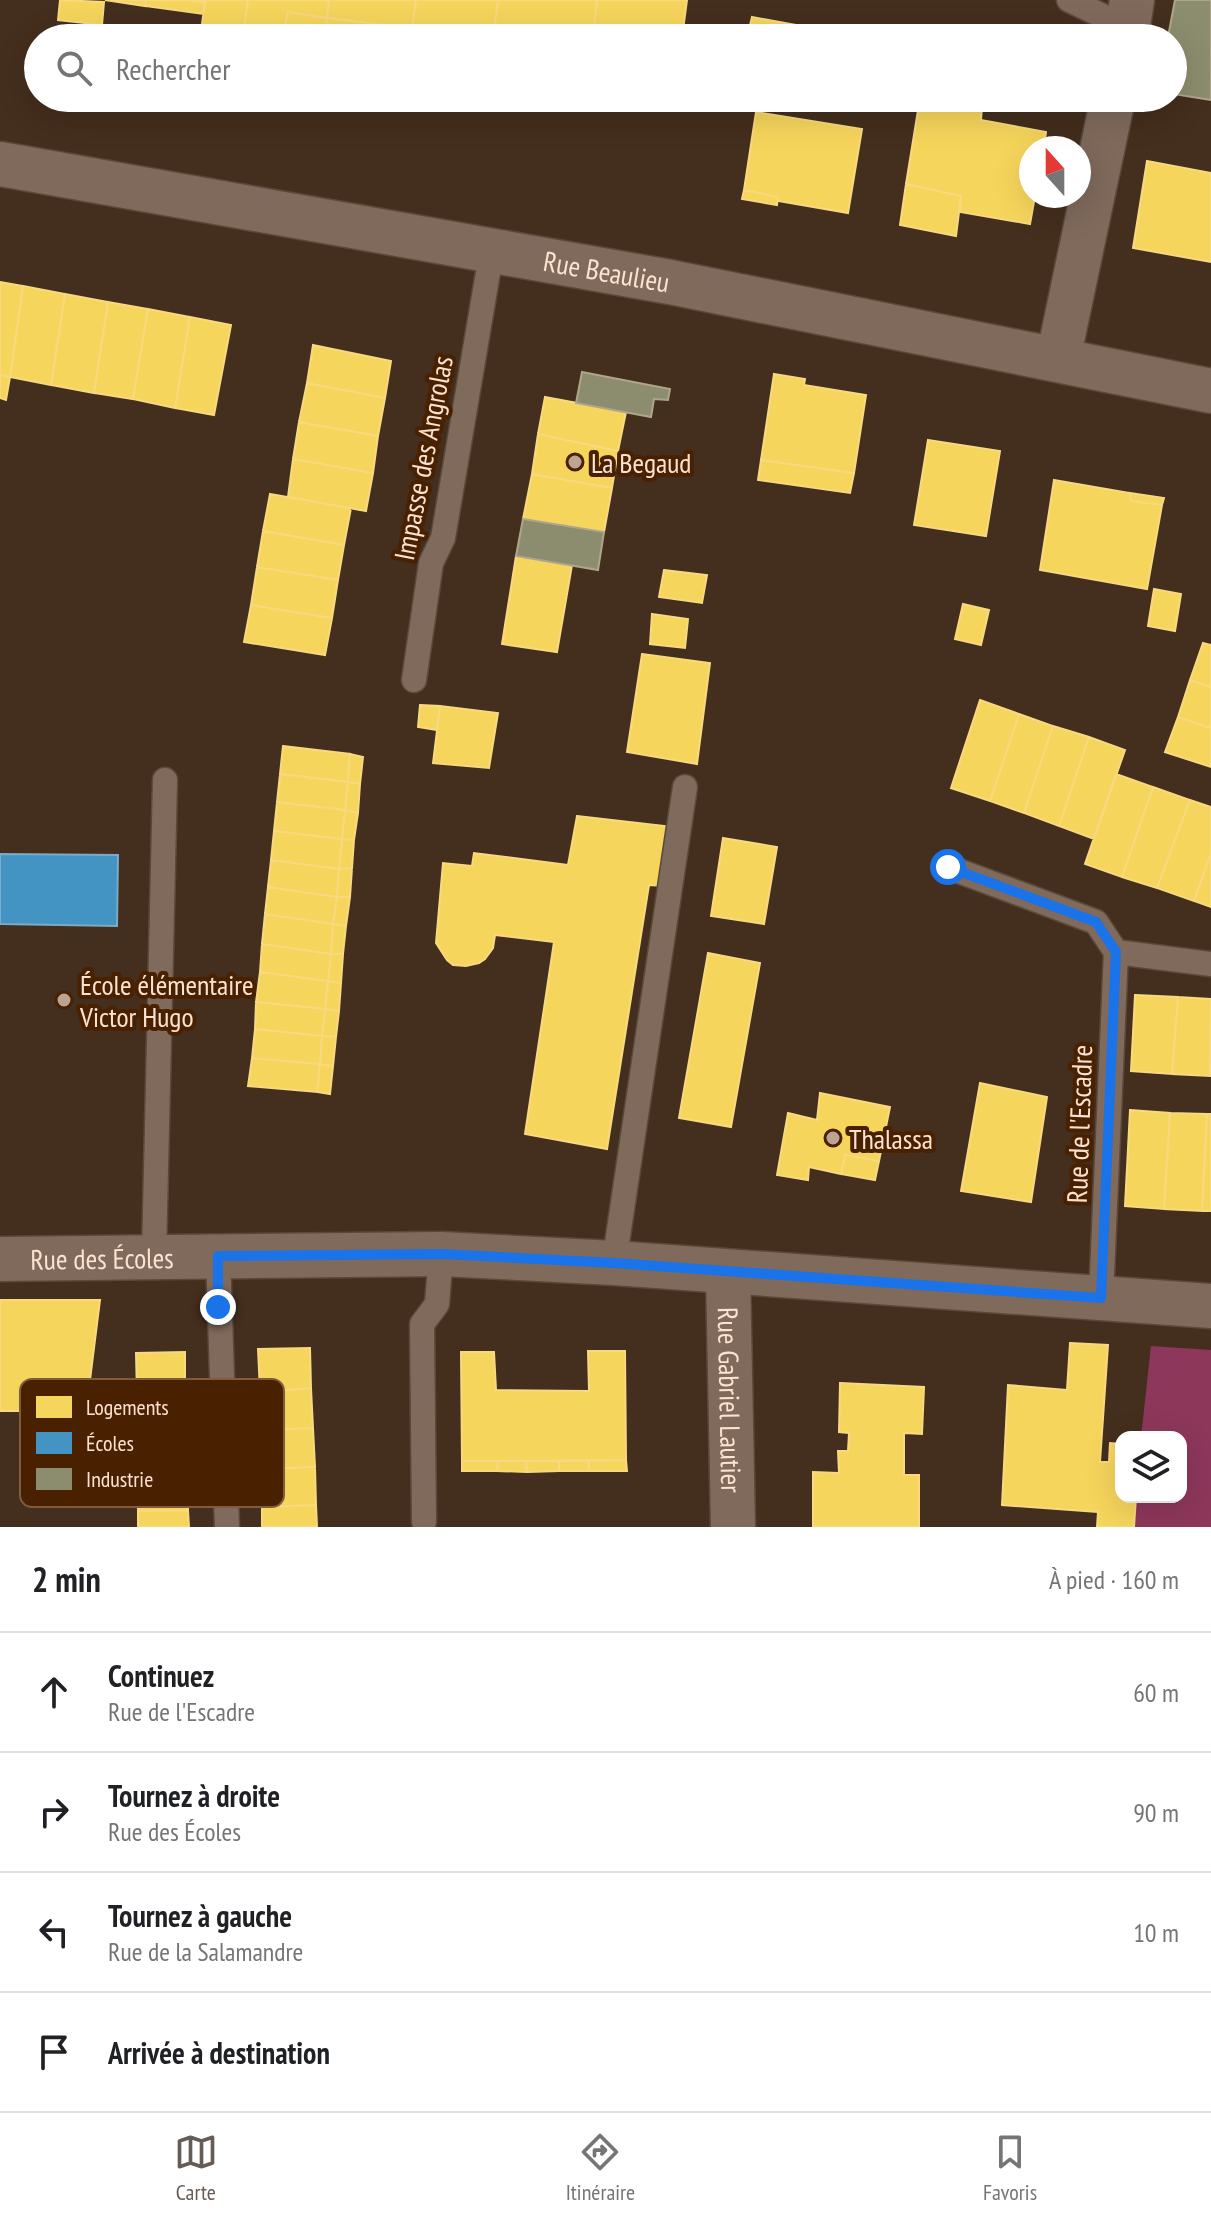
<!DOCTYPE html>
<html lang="fr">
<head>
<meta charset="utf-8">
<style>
  body { margin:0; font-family:"PT Sans Narrow",sans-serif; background:#f2f2f2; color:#202124 }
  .controls { position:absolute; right:24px; bottom:24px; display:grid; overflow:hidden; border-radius:16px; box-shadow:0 8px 32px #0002 }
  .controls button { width:72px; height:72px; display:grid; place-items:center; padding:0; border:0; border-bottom:2px solid #e0e0e0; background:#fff; color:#202124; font:40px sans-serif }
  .compass { position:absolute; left:1019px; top:136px; width:72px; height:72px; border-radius:50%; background:#fff; box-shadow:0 8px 32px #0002; rotate:339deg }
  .stop { position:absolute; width:24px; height:24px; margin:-18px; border:6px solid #1a73e8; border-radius:50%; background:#fff }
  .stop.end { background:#1a73e8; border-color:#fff; box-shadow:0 2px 8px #0008 }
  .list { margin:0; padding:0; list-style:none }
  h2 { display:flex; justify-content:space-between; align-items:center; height:104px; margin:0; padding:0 32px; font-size:34px }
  h2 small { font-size:26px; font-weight:400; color:#757577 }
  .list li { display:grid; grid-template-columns:52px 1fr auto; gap:24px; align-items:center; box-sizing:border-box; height:120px; padding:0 32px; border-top:2px solid #e0e0e0 }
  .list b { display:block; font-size:30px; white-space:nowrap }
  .list p { margin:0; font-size:26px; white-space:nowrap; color:#757577 }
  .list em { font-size:26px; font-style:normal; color:#757577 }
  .icon { flex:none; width:44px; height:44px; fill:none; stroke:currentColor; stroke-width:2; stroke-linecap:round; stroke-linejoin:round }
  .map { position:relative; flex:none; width:1211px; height:1527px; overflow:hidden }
  .search { position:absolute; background:#fff; box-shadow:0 8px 32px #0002; left:24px; right:24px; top:24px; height:88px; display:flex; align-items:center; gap:20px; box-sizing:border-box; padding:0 28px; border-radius:44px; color:#757577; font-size:30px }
  .sheet { height:584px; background:#fff }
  nav { display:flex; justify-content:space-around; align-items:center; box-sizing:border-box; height:112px; border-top:2px solid #e0e0e0; background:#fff; font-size:22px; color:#757577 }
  nav a { display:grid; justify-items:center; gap:4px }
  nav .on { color:#665c56 }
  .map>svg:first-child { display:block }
  .green { fill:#8d375b }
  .homes { fill:#f6d55c; stroke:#f8d97f; stroke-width:2 }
  .schools { fill:#4393c3; stroke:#7aabc7; stroke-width:2 }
  .industry { fill:#8c8c6e; stroke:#aea68c; stroke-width:2 }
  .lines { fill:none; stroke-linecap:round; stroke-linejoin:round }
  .service-casing { stroke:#5a483c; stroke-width:27 }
  .minor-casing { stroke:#5a483c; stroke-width:47 }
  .tertiary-casing { stroke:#5a483c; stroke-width:47 }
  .service { stroke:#7f6a5c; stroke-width:24 }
  .minor { stroke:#7f6a5c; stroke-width:44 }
  .tertiary { stroke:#7f6a5c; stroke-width:44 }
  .route { stroke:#1a73e8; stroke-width:10 }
  .poi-dot { fill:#bca392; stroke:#492101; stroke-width:3 }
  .labels { text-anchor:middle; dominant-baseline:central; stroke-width:8; stroke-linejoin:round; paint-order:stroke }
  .street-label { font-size:28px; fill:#fce2d1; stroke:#492101 }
  .poi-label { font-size:28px; fill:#fce2d1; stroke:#492101; text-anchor:start }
  .key { fill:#492101; stroke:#7f5b3f; stroke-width:2 }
  .key-label { font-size:22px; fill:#fce2d1 }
</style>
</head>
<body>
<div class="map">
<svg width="1211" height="1527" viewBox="0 0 1211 1527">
  <rect width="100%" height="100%" fill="#442e1d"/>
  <!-- green -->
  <path class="green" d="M1151 1346 1211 1350V1527H1134L1136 1497H1181V1437H1141Z"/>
  <!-- homes -->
  <path class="homes" d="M60 0 104 2 102 25 58 20Z
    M105 0H146L145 6Z
    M146 0H186L205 2 203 14 145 6Z
    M186 0H248L244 29 202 24 205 2Z
    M248 0H329L327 18 288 12 283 34 244 29Z
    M329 0H416L412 28 327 18Z
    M416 0H498L493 38H452V33L412 28Z
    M498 0H597L593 38H493Z
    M597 0H687L682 38H593Z
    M288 12 327 18 325 31 285 26Z
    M752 17 802 26 801 38H747Z
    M327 18 412 28 411 38H380L325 31Z
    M412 28 452 33V38H411Z
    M920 98 982 107 981 120 1046 132 1044 148H1031V196H1035L1030 224 960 212 961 196 906 184Z
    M756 112 862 129 848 213 778 201V197L744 190Z
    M1147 161 1211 173V262L1133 248Z
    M906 184 961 196 956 236 900 225Z
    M744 190 778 197 777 205 742 199Z
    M0 282 23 286 10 377 0 375Z
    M23 286 65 294 51 385 10 377Z
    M65 294 108 302 94 393 51 385Z
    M108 302 148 309 133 399 94 393Z
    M148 309 190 317 175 408 133 399Z
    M190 317 231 325 214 415 175 408Z
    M313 345 391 361 385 398 307 383Z
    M774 374 805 379 804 385 866 395 854 473 761 460Z
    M0 375 10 377 6 400 0 398Z
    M307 383 385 398 378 436 299 422Z
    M545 397 626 412 618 451 538 434Z
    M299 422 378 436 373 473 293 459Z
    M538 434 618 451 612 488 532 474Z
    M928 440 1000 451 986 536 914 525Z
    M293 459 373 473 366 511 288 497Z
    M761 460 854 473 850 493 758 480Z
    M532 474 612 488 604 532 523 519Z
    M1054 480 1130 493 1131 501 1162 505 1147 589 1040 570Z
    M1130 493 1164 498 1162 505 1131 501Z
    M270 494 351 508 344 545 263 531Z
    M263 531 344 545 338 580 257 567Z
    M516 556 572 565 557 652 502 644Z
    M257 567 338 580 332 618 251 605Z
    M664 570 707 575 702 603 659 597Z
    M1154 589 1181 594 1175 631 1148 626Z
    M963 604 989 610 981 645 955 639Z
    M251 605 332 618 325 655 244 642Z
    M652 614 688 619 685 648 650 644Z
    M1203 643 1211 645V687L1190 680Z
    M642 654 710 663 697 764 627 752Z
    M1190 680 1211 687V728L1178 717Z
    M980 700 1019 714 990 801 951 788Z
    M420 705 440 706 437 730 418 727Z
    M440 706 498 713 489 768 433 763Z
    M1019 714 1053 726 1024 813 990 801Z
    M1178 717 1211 728V767L1165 752Z
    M1053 726 1089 737 1059 826 1024 813Z
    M1089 737 1125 750 1094 839 1059 826Z
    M283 746 350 754 348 782 280 774Z
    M350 754 363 757 360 784 348 782Z
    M280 774 348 782 345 810 277 802Z
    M1116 774 1153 787 1122 877 1085 864Z
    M348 782 360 784 358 813 345 810Z
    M1153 787 1190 800 1157 888 1122 877Z
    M1190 800 1211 807V853L1194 901 1157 888Z
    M277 802 345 810 342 839 274 831Z
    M345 810 358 813 354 840 342 839Z
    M577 816 674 827 664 886 649 885 607 1149 525 1134 554 942 495 935 493 948 485 959 479 963 466 966 453 965 447 960 436 943 443 863 472 866 474 853 568 865Z
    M274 831 342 839 339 869 271 860Z
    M723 838 777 847 764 924 711 916Z
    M342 839 354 840 352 868 339 869Z
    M1211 853V907L1194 901Z
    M271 860 339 869 337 897 268 887Z
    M352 868 350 897H337L339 869Z
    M268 887 337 897 333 924 265 914Z
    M337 897H350L346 926 333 924Z
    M265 914 333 924 331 954 262 944Z
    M333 924 346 926 343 954H331Z
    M262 944 331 954 328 981 260 972Z
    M708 953 760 963 731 1127 679 1118Z
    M331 954H343L341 983 328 981Z
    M260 972 328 981 325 1009 256 1002Z
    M328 981 341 983 339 1011 325 1009Z
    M1135 995 1178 997 1172 1074 1131 1071Z
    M1178 997 1211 999 1210 1076 1172 1074Z
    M256 1002 325 1009 322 1036 255 1029Z
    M325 1009 339 1011 336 1037 322 1036Z
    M255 1029 322 1036 320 1064 252 1058Z
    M322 1036 336 1037 333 1066 320 1064Z
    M252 1058 320 1064 317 1092 248 1086Z
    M320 1064 333 1066 330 1094 317 1092Z
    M980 1083 1047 1097 1031 1202 961 1191Z
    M820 1093 890 1107 879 1161 845 1155 841 1174 809 1167 808 1180 777 1175 788 1113 817 1120Z
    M1130 1110 1170 1113 1164 1209 1125 1206Z
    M1170 1113 1207 1114 1202 1211 1164 1209Z
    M1207 1114H1211V1211H1202Z
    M845 1155 879 1161 875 1180 841 1174Z
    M0 1300H100L88 1396H28L26 1411H0Z
    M1070 1343 1108 1345 1100 1462H1109L1110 1443 1121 1444V1497H1136L1134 1527H1097L1098 1512 1002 1505 1008 1385 1067 1390Z
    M310 1348 311 1388 260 1392 258 1349Z
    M588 1351H625L626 1460 462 1461 461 1352H494L496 1390 589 1391Z
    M185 1352V1394L137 1396 136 1353Z
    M840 1383 924 1387 922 1434 904 1433V1475H919V1527H813V1472L839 1473 838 1451H848L849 1433 839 1432Z
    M311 1388 313 1428 260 1430V1392Z
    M313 1428 315 1467 261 1469 260 1430Z
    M626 1460 627 1471H589V1461Z
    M462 1461H498L497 1471H462Z
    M498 1461H526L527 1472 497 1471Z
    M526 1461H559V1471L527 1472Z
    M559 1461H589V1471H559Z
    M315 1467 316 1505 262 1507 261 1469Z
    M137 1472H188V1510L138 1511Z
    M316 1505 317 1527H262V1507Z
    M188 1510 189 1527H138V1511Z"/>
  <!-- schools -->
  <path class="schools" d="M0 854 118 855 117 926 0 924Z"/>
  <!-- industry -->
  <path class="industry" d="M1175 0H1211V100L1173 94V38H1161L1168 37Z
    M582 372 670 389 668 400 654 399 651 417 576 403Z
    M523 519 604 532 598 570 516 556Z"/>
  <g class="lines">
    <defs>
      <path id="service" d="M1069 0 1128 28
        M414 680 431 563 443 538 492 249
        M948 867 1096 922 1116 952 1211 964
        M154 1256 165 780
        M218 1256 227 1527
        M614 1263 685 787
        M1101 1298 1116 952
        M424 1521 422 1324 437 1304 441 1254"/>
      <g id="minor">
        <path d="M1126 38 1132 0"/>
        <path d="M1058 359 1113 98"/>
        <path id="s1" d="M0 1259 441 1254 614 1263 1211 1306"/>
        <path id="s2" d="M728 1272 733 1527"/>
      </g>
      <g id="tertiary">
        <path id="s3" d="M0 164 670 282 1211 391"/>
      </g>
    </defs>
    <!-- service casing -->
    <use href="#service" class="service-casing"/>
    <!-- minor casing -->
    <use href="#minor" class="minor-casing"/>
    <!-- tertiary casing -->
    <use href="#tertiary" class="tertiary-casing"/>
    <!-- service -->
    <use href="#service" class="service"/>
    <!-- minor -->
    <use href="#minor" class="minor"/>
    <!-- tertiary -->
    <use href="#tertiary" class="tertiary"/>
  </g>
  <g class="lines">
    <!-- route -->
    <path class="route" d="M218 1307V1256L441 1254 614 1263 1101 1298 1116 952 1096 922 948 867"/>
  </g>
  <!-- markers -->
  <g class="poi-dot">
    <circle cx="575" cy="462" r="8"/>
    <circle cx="64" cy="1000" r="8"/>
    <circle cx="833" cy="1138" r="8"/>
  </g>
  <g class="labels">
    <!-- street labels -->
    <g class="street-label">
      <text stroke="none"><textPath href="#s3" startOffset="616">Rue Beaulieu</textPath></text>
      <text transform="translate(423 458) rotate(-79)">Impasse des Angrolas</text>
      <text transform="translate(1079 1124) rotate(-88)">Rue de l'Escadre</text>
      <text stroke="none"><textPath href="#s1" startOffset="102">Rue des Écoles</textPath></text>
      <text stroke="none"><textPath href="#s2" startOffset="128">Rue Gabriel Lautier</textPath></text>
    </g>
    <!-- poi labels -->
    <g class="poi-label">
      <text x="591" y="462">La Begaud</text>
      <text x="80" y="984">École élémentaire<tspan x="80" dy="32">Victor Hugo</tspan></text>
      <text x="849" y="1138">Thalassa</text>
    </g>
  </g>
  <!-- legend -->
  <rect x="20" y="1379" width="264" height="128" rx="12" class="key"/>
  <rect x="36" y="1396" width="36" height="22" fill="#f6d55c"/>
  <rect x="36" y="1432" width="36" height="22" fill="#4393c3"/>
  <rect x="36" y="1468" width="36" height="22" fill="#8c8c6e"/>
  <g class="key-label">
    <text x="86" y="1415">Logements</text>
    <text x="86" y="1451">Écoles</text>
    <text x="86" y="1487">Industrie</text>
  </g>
</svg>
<div class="controls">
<button><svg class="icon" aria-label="layers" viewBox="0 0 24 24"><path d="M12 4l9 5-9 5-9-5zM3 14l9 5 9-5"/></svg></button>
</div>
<svg class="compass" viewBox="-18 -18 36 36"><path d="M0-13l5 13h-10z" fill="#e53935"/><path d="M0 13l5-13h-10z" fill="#757577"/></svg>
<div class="stop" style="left:948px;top:867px"></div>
<div class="stop end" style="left:218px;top:1307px"></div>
<div class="search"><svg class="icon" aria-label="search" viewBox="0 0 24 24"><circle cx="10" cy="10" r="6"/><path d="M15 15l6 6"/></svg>Rechercher</div>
</div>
<section class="sheet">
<h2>2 min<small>À pied · 160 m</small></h2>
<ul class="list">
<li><svg class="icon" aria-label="ahead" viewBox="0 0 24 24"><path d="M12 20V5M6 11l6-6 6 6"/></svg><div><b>Continuez</b><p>Rue de l'Escadre</p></div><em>60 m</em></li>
<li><svg class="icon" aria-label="right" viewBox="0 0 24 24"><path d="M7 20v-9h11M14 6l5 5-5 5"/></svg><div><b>Tournez à droite</b><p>Rue des Écoles</p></div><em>90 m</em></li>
<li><svg class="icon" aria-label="left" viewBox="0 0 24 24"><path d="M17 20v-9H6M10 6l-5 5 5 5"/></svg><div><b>Tournez à gauche</b><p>Rue de la Salamandre</p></div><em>10 m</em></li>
<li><svg class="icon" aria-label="arrive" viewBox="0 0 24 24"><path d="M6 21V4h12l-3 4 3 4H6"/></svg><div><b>Arrivée à destination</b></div></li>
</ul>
</section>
<nav>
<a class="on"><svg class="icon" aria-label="map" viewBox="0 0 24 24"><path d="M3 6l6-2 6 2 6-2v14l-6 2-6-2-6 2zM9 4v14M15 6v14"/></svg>Carte</a>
<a><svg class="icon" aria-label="directions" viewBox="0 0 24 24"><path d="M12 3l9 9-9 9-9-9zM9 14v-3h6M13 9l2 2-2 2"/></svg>Itinéraire</a>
<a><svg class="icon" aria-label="saved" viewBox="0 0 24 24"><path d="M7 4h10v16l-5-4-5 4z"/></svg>Favoris</a>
</nav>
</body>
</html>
